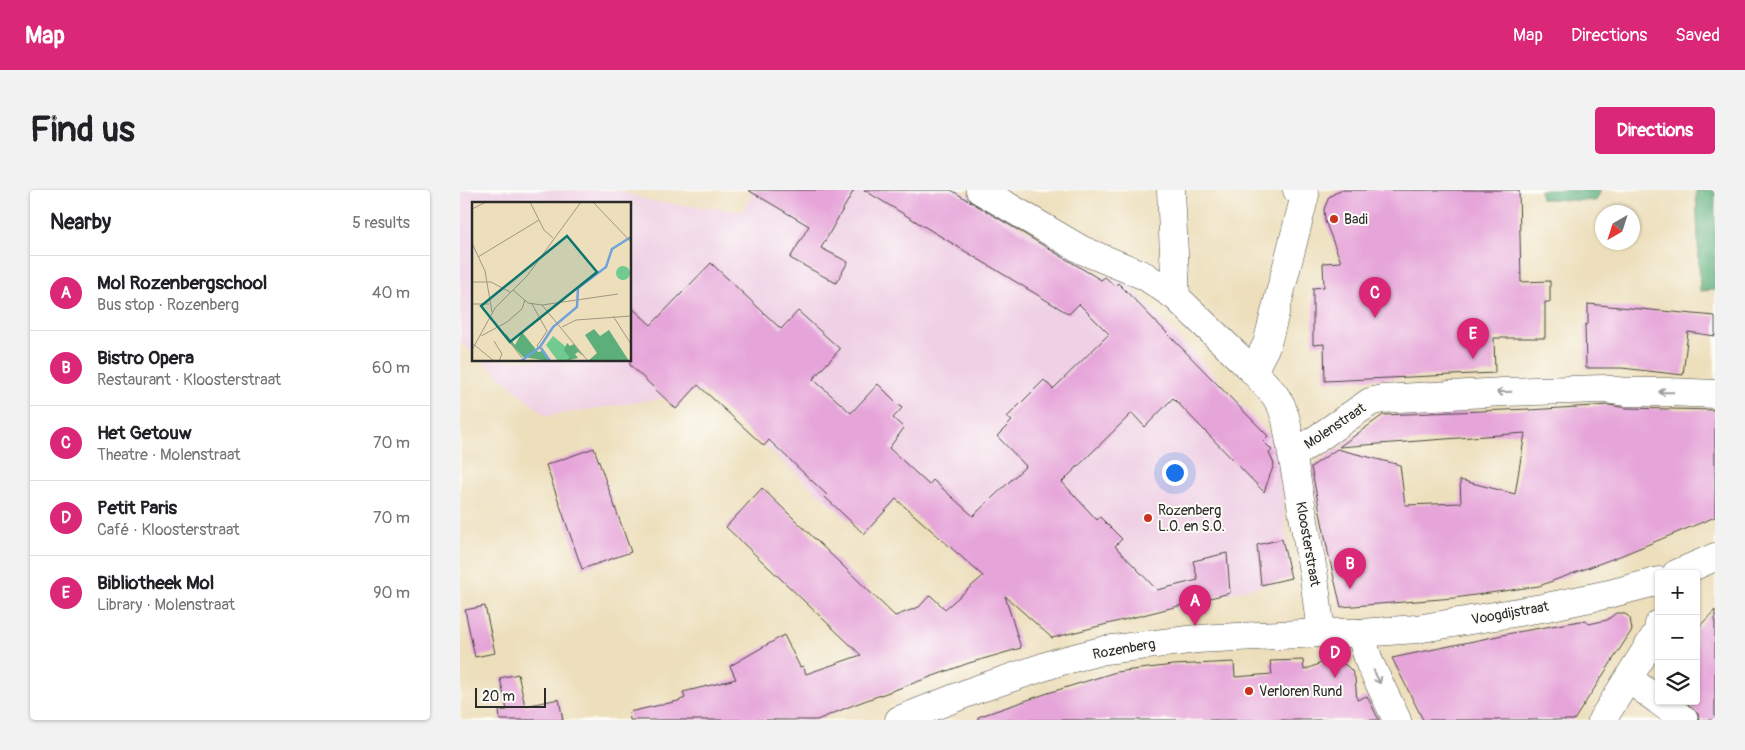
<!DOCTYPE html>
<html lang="en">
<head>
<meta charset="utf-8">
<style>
  body { margin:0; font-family:Pangolin,sans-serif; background:#f2f2f2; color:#202124 }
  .controls { position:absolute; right:15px; bottom:15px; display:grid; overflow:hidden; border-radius:5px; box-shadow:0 1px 4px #0004 }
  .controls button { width:45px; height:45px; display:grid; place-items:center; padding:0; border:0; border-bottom:1px solid #e0e0e0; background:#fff; color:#202124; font:25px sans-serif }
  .compass { position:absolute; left:1135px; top:15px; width:45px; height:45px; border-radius:50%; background:#fff; box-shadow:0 1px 4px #0004; rotate:219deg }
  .scale { position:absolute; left:15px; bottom:12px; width:71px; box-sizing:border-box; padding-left:5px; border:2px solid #2b2b2b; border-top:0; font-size:14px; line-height:18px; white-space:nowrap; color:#2b2b2b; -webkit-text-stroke:4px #fdfcf7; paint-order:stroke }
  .you { position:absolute; left:714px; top:282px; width:18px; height:18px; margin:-12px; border:4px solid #fff; border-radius:50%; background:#1a73e8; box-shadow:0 0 0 8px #1a73e833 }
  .badge { display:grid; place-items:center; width:32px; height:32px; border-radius:50%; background:#db2777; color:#fff; font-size:16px; font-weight:700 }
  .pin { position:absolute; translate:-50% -41px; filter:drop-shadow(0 1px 2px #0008) }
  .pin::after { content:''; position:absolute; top:26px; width:18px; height:15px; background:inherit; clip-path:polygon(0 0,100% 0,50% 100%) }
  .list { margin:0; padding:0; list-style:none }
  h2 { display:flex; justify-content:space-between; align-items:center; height:65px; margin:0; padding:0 20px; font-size:21px }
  h2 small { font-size:16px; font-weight:400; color:#757577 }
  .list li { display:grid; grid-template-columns:32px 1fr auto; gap:15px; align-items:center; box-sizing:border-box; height:75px; padding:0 20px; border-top:1px solid #e0e0e0 }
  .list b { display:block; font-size:19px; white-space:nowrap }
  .list p { margin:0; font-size:16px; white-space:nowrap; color:#757577 }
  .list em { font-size:16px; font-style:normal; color:#757577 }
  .icon { flex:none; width:28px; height:28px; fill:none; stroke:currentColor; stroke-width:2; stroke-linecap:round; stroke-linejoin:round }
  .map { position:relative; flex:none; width:1255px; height:530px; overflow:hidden; border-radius:5px }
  header { display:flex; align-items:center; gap:30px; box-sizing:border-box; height:70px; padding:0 25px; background:#db2777; color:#fff }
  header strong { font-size:24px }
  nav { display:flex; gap:28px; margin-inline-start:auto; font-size:18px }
  .intro { display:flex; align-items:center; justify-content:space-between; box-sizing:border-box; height:120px; padding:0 30px }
  h1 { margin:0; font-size:35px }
  .button { padding:12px 22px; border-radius:5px; background:#db2777; color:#fff; font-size:18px; font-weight:700 }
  main { display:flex; gap:30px; padding:0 30px }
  aside { flex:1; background:#fff; border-radius:5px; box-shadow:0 1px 4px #0004 }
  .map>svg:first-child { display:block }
  .built { fill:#efd0e5 }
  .forest { fill:#5cae7a; stroke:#446c52 }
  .building { fill:#e6a5d9 }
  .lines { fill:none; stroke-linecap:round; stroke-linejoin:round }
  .minor-casing { stroke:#484641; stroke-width:29 }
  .major-casing { stroke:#484641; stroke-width:29 }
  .minor { stroke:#fff; stroke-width:28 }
  .major { stroke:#fff; stroke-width:28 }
  .oneway { stroke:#a0a0a0 }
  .poi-dot { fill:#c8321e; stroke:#fdfcf7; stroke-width:2 }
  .labels { text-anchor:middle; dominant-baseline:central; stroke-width:4; stroke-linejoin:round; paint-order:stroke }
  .poi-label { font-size:14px; fill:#2b2b2b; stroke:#fdfcf7; text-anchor:start }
  .street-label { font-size:14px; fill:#2b2b2b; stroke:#fdfcf7 }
  .inset-river { fill:none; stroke:#6fa2db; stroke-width:2.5 }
  .inset-road { fill:none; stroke:#9f9782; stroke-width:1 }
  .view { fill:#0f766e; fill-opacity:0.15; stroke:#0f766e; stroke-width:2.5 }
  .inset-edge { fill:none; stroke:#2b2b2b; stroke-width:2.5 }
</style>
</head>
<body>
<header>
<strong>Map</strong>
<nav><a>Map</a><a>Directions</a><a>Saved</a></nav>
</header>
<div class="intro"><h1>Find us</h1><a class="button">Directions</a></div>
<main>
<aside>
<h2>Nearby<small>5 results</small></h2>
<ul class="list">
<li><span class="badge">A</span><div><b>Mol Rozenbergschool</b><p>Bus stop · Rozenberg</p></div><em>40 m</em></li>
<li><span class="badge">B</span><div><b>Bistro Opera</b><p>Restaurant · Kloosterstraat</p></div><em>60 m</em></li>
<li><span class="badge">C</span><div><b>Het Getouw</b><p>Theatre · Molenstraat</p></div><em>70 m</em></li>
<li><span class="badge">D</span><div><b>Petit Paris</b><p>Café · Kloosterstraat</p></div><em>70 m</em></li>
<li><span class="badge">E</span><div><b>Bibliotheek Mol</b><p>Library · Molenstraat</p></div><em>90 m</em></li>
</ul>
</aside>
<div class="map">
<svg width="1255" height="530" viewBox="0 0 1255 530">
  <rect width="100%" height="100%" fill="#fdfcf7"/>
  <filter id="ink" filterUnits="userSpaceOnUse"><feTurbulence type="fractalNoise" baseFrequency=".02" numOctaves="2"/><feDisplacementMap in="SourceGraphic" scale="10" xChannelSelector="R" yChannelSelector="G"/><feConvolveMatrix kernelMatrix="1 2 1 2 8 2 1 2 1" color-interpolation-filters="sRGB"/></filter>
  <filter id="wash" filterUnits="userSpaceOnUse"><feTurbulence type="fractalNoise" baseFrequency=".0096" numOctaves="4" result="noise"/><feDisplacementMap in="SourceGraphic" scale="20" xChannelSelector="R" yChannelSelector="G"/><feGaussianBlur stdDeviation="1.12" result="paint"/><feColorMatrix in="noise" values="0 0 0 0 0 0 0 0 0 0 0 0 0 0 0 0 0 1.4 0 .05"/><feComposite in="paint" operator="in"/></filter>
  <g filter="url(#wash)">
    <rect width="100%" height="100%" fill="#eddfbc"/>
    <!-- built -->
    <path class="built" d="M0 0H155L194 12 282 21 296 0H500L645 87 665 90 816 252 831 388 592 448 436 309 389 326 387 329 245 202 86 226 21 170H170V14H14V163L0 152Z"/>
    <!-- forest -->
    <path class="forest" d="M1080 0H1141L1136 11 1081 9Z
      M1236 0H1255V100L1240 101Z"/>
    <g id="blocks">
      <!-- building -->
      <path class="building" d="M288 0H394L361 58 388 72 376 93 330 68 349 36Z
        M404 0H491L641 90 645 87 655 96 658 93 808 246 803 251 812 260 809 263 814 274 804 302 713 208 685 237 672 223 602 292 637 330 640 327 662 349 655 356 697 400 738 390 733 371 767 363 770 403 592 448 545 406 561 458 509 473 396 514 357 530H170L169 522 218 511 225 508 223 502 276 489 270 476 324 445 340 477 343 476 346 484 401 465 266 337 302 298 435 426 459 417 470 405 485 419 523 386 436 309 404 344 365 307 367 305 309 250 304 256 238 195 216 219 170 175V116L191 135 251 73 321 139 338 121 380 159 353 189 391 223 418 194 442 218 433 228 444 238 429 258 469 295 473 290 513 326 566 276 537 246 552 231 547 227 584 190 593 199 649 144 619 114 609 124Z
        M880 0H1059L1061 92 1090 91V112H1085V148H1034L1035 183 865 191 864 154 853 155V98L864 97 863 73 881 72 865 31 864 19 869 7Z
        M1128 114 1255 126V146L1228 142 1223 185 1162 178H1126L1125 135 1128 134Z
        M1149 215 1166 218 1255 220V327L1160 366 1079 396 994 408 881 417 869 367 851 277 877 259 940 275 945 315 1001 313 1000 290 1055 304 1065 243 879 257 923 225 1069 219V220Z
        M134 258 171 362 122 379 86 275Z
        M822 349 831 388 801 395 797 355Z
        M25 416 35 463 15 467 5 420Z
        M1255 420V530H1239L1238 524 1225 511H1236V440Z
        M1156 423H1162L1167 425 1170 428 1172 440 1114 530H963L932 468 1052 443 1126 430 1129 434 1147 430Z
        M843 470 844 480 866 471 880 472 887 476 892 481 895 488 897 510 907 506 919 530H518V527L588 503 656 482 713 475 774 472 775 487 812 484 810 471Z
        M58 484 65 516 99 509 103 530H40L39 521 47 520 40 488Z"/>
    </g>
  </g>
  <g filter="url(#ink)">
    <use href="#blocks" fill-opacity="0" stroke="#484641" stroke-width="1"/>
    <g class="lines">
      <defs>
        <path id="minor" d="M520 0 622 60 685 86 716 107 793 181 814 204 821 215 826 230 854 387 861 443
          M711 0 716 107
          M793 181 807 154 845 5 837 0
          M832 266 910 212 922 209 1043 202 1144 199 1166 202H1208L1255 204
          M900 443 910 474 937 530
          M1169 489 1199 511
          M1199 511 1224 530
          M1142 530 1198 441 1199 434"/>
        <path id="major" d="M1216 384 1255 367
          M439 530 515 500 598 472 645 460 737 449 861 443H900L957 439 1082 418 1149 404 1199 391"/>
      </defs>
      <!-- minor casing -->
      <use href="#minor" class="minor-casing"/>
      <!-- major casing -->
      <use href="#major" class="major-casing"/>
      <!-- minor -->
      <use href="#minor" class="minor"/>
      <!-- major -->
      <use href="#major" class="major"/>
    </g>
    <!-- one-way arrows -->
    <defs><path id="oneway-shaft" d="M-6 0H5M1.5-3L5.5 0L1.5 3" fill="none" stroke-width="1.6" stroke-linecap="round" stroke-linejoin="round" transform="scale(1.25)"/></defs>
    <g class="oneway">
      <use href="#oneway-shaft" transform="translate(1044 202) rotate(178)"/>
      <use href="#oneway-shaft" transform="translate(1206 202) rotate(-179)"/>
      <use href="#oneway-shaft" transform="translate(917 487) rotate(64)"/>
    </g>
  </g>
  <!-- markers -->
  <g class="poi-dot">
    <circle cx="874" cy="29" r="5"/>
    <circle cx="688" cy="328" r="5"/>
    <circle cx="789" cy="501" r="5"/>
  </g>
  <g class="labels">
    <!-- poi labels -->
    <g class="poi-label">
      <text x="884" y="29">Badi</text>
      <text x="698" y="320">Rozenberg<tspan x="698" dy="16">L.O. en S.O.</tspan></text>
      <text x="799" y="501">Verloren Rund</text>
    </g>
    <!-- street labels -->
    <g class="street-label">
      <text transform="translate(875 236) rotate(-34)">Molenstraat</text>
      <text transform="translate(848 354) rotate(80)">Kloosterstraat</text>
      <text transform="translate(1050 423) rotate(-10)">Voogdijstraat</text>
      <text transform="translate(664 459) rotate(-10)">Rozenberg</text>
    </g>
  </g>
  <!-- overview -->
  <g transform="translate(12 12)">
    <rect width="159" height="159" fill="#eddfbc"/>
    <path d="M144 71a7 7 0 1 1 14 0a7 7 0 1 1-14 0ZM81 134 94 145 97 155 94 159 85 158 74 143Z" fill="#71ca90"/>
    <path d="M122 127 128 134 137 128 157 159H116L125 151 113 133ZM50 130 66 150 70 149 77 159 51 155 32 134 34 132 43 143ZM95 141 98 144 102 142 111 154 106 150 103 152 106 156 94 159 97 155 92 148Z" fill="#5cae7a"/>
    <path class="inset-river" d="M69 146 78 159M49 159 68 145 81 125 105 105 106 86 134 65 140 47 159 35"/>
    <path class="inset-road" d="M58 0 72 28 81 36M121 0 159 40M0 7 14 0M0 41 13 69 20 110M6 55 67 18M0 80H19L38 90M41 88 56 101 70 103 146 92M0 102H17M60 102 75 129 65 144 68 147M70 103 116 159M141 114 159 142M90 125 104 118 159 114M27 126 50 156M9 134 35 120 50 107 53 98M22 139 30 152 27 159M0 141 22 159M0 148 23 106 55 74 109 0"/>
    <path class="view" d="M95 34 125 70 38 140 9 104Z"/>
    <rect width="159" height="159" class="inset-edge"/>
  </g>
</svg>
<div class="controls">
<button>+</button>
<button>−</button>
<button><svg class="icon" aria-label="layers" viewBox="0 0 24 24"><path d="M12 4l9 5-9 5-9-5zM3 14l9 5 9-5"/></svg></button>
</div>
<svg class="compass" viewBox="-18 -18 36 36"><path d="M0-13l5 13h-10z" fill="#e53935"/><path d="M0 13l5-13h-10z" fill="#757577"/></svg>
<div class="scale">20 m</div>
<div class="you"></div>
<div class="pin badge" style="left:735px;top:436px">A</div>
<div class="pin badge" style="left:890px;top:399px">B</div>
<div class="pin badge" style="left:915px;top:128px">C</div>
<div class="pin badge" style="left:875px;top:488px">D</div>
<div class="pin badge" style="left:1013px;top:169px">E</div>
</div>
</main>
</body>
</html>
